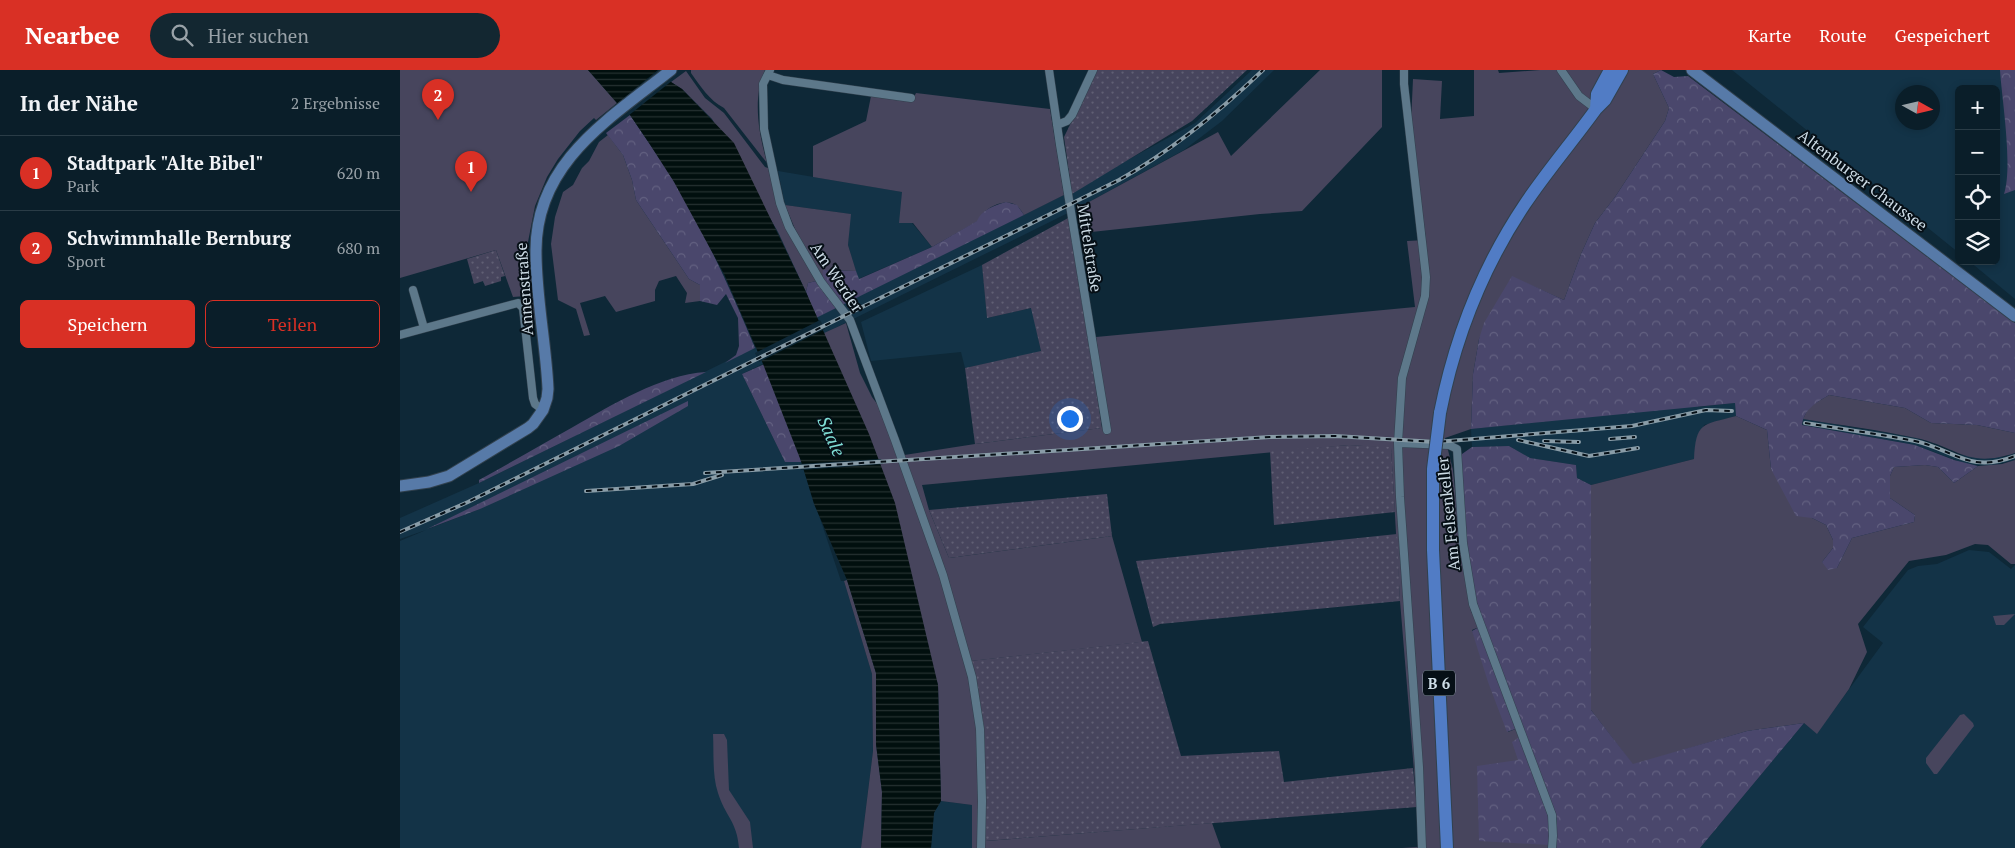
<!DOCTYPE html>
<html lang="de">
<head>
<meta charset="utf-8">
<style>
  body { margin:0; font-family:"PT Serif",serif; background:#132731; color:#f1f3f6 }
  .controls { position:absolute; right:15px; top:15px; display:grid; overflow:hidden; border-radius:8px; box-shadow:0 2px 8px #0003 }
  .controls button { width:45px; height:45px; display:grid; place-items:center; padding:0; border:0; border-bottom:1px solid #2a3c46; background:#0a1e29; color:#f1f3f6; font:25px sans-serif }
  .compass { position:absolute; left:1495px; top:15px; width:45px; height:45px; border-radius:50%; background:#0a1e29; box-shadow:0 2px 8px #0003; rotate:98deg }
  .you { position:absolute; left:669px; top:348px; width:18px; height:18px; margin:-12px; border:4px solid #fff; border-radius:50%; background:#1a73e8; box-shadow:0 0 0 8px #1a73e833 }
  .badge { display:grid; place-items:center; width:32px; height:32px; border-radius:50%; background:#d93025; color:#fff; font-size:16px; font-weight:700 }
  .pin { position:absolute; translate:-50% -41px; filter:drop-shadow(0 1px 2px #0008) }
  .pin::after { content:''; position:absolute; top:26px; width:18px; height:15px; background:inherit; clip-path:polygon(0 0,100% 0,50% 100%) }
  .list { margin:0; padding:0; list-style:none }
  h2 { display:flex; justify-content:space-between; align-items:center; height:65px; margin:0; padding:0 20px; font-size:21px }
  h2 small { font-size:16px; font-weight:400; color:#99a2a8 }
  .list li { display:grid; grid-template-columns:32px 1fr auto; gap:15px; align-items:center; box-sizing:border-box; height:75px; padding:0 20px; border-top:1px solid #2a3c46 }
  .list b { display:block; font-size:19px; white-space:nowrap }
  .list p { margin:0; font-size:16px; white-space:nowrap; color:#99a2a8 }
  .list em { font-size:16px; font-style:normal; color:#99a2a8 }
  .actions { display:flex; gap:10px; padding:15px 20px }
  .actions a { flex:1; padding:11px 0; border:1px solid #d93025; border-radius:8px; text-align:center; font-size:18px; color:#d93025 }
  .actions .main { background:#d93025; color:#fff }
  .icon { flex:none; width:28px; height:28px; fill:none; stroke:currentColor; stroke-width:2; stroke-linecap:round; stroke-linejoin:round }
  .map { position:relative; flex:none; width:1615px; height:778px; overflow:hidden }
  header { display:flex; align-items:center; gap:30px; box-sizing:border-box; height:70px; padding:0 25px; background:#d93025; color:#fff }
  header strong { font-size:24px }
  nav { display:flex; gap:28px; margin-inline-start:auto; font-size:18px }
  .search { width:350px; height:45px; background:#132731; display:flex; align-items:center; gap:12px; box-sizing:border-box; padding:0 18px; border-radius:28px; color:#99a2a8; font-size:19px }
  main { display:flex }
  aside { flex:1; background:#0a1e29 }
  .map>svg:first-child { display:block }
  .built { fill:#133347; fill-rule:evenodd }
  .green { fill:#47455d }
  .forest { fill:url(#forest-crowns) }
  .garden { fill:url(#garden-dots) }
  .water { fill:url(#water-rules) }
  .pier { fill:#0e2837 }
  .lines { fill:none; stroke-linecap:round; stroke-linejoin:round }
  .minor-casing { stroke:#31414e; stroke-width:9 }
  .secondary-casing { stroke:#31414e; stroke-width:13 }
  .primary-casing { stroke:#31414e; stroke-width:14 }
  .minor { stroke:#5d788a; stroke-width:8 }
  .secondary { stroke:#577aa8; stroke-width:11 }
  .primary { stroke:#517cc5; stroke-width:12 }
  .rail-casing { stroke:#899ca7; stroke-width:4 }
  .rail { stroke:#060f16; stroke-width:2; stroke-dasharray:5.5; stroke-linecap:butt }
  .primary-bridge-casing { stroke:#31414e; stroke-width:14; stroke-linecap:butt }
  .primary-bridge { stroke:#517cc5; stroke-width:12 }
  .labels { text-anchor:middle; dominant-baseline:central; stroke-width:4; stroke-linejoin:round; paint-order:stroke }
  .shield { fill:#060f16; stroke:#919ea8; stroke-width:1 }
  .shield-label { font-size:15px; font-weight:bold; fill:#cddce6 }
  .street-label { font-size:16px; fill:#cddce6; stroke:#060f16 }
  .water-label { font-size:18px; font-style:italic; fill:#7fddd5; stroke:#060f16 }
</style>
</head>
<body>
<header>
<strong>Nearbee</strong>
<div class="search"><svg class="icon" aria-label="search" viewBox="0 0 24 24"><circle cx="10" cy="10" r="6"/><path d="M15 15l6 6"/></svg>Hier suchen</div>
<nav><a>Karte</a><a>Route</a><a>Gespeichert</a></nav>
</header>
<main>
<aside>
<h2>In der Nähe<small>2 Ergebnisse</small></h2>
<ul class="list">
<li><span class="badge">1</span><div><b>Stadtpark &quot;Alte Bibel&quot;</b><p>Park</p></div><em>620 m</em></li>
<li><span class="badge">2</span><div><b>Schwimmhalle Bernburg</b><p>Sport</p></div><em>680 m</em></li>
</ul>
<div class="actions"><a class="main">Speichern</a><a>Teilen</a></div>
</aside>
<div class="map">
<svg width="1615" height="778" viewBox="0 0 1615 778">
  <defs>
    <pattern id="forest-crowns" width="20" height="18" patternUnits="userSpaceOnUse" patternTransform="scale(1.25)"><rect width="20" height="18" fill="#4a476c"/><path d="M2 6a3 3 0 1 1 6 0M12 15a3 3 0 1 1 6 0" fill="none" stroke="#636181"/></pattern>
    <pattern id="garden-dots" width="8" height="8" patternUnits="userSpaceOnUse" patternTransform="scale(1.25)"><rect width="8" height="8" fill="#47455d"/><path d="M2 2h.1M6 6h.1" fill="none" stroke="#605f74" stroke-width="1.8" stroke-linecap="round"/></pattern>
    <pattern id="water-rules" width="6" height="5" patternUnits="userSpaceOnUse" patternTransform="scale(1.25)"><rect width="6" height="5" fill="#010f0e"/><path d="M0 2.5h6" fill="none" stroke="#253131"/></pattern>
  </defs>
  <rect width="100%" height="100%" fill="#0e2837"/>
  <!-- built -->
  <path class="built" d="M852 0H874L822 51 784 80 676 139 342 304 385 392H401L441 511H444L472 604 473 681 461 778H0V471L26 460 0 469V448L79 413 664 125 795 53ZM87 430 80 439 28 459Z
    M1332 0H1615V229L1569 191H1596V19H1559V183ZM1502 22H1532V52H1502Z
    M378 101 503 122 512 153 532 177 458 209 448 175 450 144 385 135Z
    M582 195 587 248 632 238 641 282 565 298 561 282 471 291 461 252Z
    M1335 333 1336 346 1304 355 1294 389 1191 415 1177 408 1176 395 1129 388 1109 376 1072 377 1071 359 1298 335V337Z
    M1403 349 1517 368 1559 385 1604 387 1615 383V390L1590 396 1566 394 1515 375 1402 355Z
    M1569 480 1589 482 1611 499 1615 495V778H1300L1404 653 1417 663 1483 573 1463 557 1508 500 1518 496 1537 494Z
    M541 731 572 735V778H531L534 742Z"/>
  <!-- green -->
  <path class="green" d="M0 0H188L217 33 196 50 194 48 180 61 158 89 147 107 135 136 127 177 136 254 126 226 113 227 96 180 0 208Z
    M291 0H365C352 29 359 64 367 93L324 38C309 30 301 17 291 3Z
    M920 0H982V57L902 141 860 144 682 163 676 139 818 62 831 86Z
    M1074 0H1098L1099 3 1140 0H1261L1253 4 1269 38 1265 51 1215 127 1195 153 1181 184 1164 230 1112 207 1079 269 1073 304 1071 359 1045 368 1053 400 1057 440 1069 524 1068 529 1071 541 1079 557 1072 560 1108 662 1118 658 1121 666 1118 690 1149 778H1002L1018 777 1017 737 1000 531 991 378 949 375 522 415 529 440 549 488 712 466 742 572 571 591 585 670 586 771 812 753 821 778H572V735L541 731 538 615 424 263 446 253 460 303 472 327 478 335 498 386 575 374 709 357 696 267 1015 237 1007 171 1026 170 1011 52 1013 9 1042 11 1040 49 1074 46Z
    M286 1 305 28 324 43 365 97 368 98C378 139 394 175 416 211L408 213 406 222 378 162 312 49 282 19 271 12Z
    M516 23 650 39 664 125 624 145C622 142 619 137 616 135 604 127 582 139 578 151L532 177 513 153H499L502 122 413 107V76L466 51 471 26 512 31Z
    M208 65 223 85 232 110 236 130 283 200 289 209 300 215V231L285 233 287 223 276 206 259 211 255 220V231L216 242 205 226 180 233 190 265 184 266 176 239 158 230 151 174 155 147 163 122 173 115 182 98 189 91 199 72Z
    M385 135 451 144 448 175 456 201 424 200 422 208 395 159Z
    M1429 325 1505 338 1531 353 1577 355 1615 363V383C1567 399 1558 377 1516 368 1479 360 1440 355 1403 349L1409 337Z
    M1336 346 1367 360 1371 399 1412 448 1426 455 1433 470V478L1422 492 1437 498 1452 468 1514 452 1515 445 1490 428V406L1494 397 1525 395 1538 397 1554 413 1578 396 1602 394 1615 390V494H1611L1588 475 1575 474 1546 485 1509 491 1458 554 1467 582 1449 619 1417 664 1404 653 1347 661 1233 695 1191 640V415L1294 389C1296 352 1302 355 1336 346Z
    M447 510 476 603V674L482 722 481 778H461L473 681 472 604 444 511Z
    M1615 544 1604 555H1596L1593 546Z
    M1564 644 1573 653 1574 656 1537 704H1534L1526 693V688L1560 645Z
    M313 664H324L327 670 329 720 350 752 353 778H339C337 751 325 746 318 723 312 705 314 683 313 664Z"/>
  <!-- forest -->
  <path class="forest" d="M1261 0 1274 7 1288 6 1615 253V363L1577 355 1531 353 1505 338 1429 325C1416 333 1404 339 1402 355L1515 375 1554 390 1578 396 1554 413 1538 397 1525 395 1494 397 1490 406V428L1515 445 1514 452 1452 468 1437 498 1428 500 1422 492 1433 478V470L1426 455 1412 448 1396 446 1371 399 1367 360 1336 346 1335 333 1071 359 1073 304 1079 269 1084 253 1112 206 1164 230 1181 184 1195 153 1215 127 1265 51 1269 38 1253 4Z
    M1600 0H1615V120L1604 124C1613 96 1602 31 1600 0Z
    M230 45C244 66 259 87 273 109 305 163 331 220 355 278L325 293 336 285 339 276 338 248 326 224 317 235 300 231V215L289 209 283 200 236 130 232 110 223 85 206 63Z
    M606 132 617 135 624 145 442 235 422 208 423 200 456 201 459 209 532 177 577 151C581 140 595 135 606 132Z
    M416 211 436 238 416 248 406 222 408 213Z
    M380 287 401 392H385L342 304Z
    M306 302 79 413V410C110 393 141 375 173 357 212 335 260 305 306 302Z
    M288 331V336L219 376 80 439 27 459Z
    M1109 376 1130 388 1176 395 1177 408 1191 415V640L1233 694 1347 661 1404 653 1300 778H1154L1157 753 1155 741 1143 714 1083 555 1076 529 1062 442V384L1072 377Z
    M1079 557 1118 658 1107 662 1088 612 1072 561Z
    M1121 666 1149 749V775L1079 771 1077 696 1118 690 1112 672Z"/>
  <!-- garden -->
  <path class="garden" d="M697 0H847L792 51 672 124 664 67Z
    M670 147 702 358 575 374 565 298 641 281 631 238 587 248 582 195Z
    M96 180 105 206 101 207V211L85 216 83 211 74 214 67 189Z
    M949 375 991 377 995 442 874 455 870 381Z
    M707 424 712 466 549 488 529 440Z
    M997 464 1000 531 760 554 753 557 736 491Z
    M748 571 781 686 879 681 884 712 1013 698 1017 737 585 771V670L570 591Z"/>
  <!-- water -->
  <path class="water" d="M188 0H260L271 12 282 19 334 73 406 222 469 364 495 433 538 615 541 731 534 743 531 778H481L482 722 476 674V603L447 510 414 434 401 391 363 294 324 204 274 112 249 73 230 45 217 33Z"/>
  <!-- pier -->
  <path class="pier" d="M258 0H264L273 10 228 46 215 35Z
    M420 250 425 259 359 292 355 283Z
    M481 389 483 394 401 400 399 394Z"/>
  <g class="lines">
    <defs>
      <path id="minor" d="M370 0 363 14 364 59 380 133 389 157 421 212 450 250 495 370 543 505 572 607 580 659 582 731 581 778
        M649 0 660 75 707 360
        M1004 0V14L1026 207 1025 226 1002 308 998 373 1000 427 1019 697 1022 778
        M1161 0 1179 26 1196 39
        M368 5 383 10 511 28
        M657 55 667 51 672 45 693 0
        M13 220 24 258
        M0 265 118 233 123 238 133 328 135 334 143 340
        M998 373 1049 375 1057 379 1063 473 1073 534 1152 745 1153 766 1152 778"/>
      <path id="secondary" d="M1292 0 1615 246
        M0 416 29 412 49 406 128 358 133 354 143 340 147 328 148 319C146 274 136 228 136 182 135 93 209 49 271 0"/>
      <path id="primary" d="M1196 39 1197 24 1210 0
        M1040 343C1055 267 1082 198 1125 134 1147 101 1173 71 1196 39L1205 30 1222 0
        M1033 399V480L1047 778"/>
    </defs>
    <!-- minor casing -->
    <use href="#minor" class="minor-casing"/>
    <!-- secondary casing -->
    <use href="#secondary" class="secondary-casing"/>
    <!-- primary casing -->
    <use href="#primary" class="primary-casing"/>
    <!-- minor -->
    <use href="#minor" class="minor"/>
    <!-- secondary -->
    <use href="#secondary" class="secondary"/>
    <!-- primary -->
    <use href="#primary" class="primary"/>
    <defs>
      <path id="rail" d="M1405 353C1442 359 1479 364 1515 371 1555 380 1569 404 1615 386
        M1210 369 1235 367
        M1118 370 1189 386 1238 378
        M1144 371 1179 372
        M305 403 870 367 935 366 1036 372 1232 356 1306 340 1332 341
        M186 421 293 414 322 405
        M0 462 68 432 719 110C773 80 819 42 863 0"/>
    </defs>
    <!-- rail casing -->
    <use href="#rail" class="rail-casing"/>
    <!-- rail -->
    <use href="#rail" class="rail"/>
    <defs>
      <path id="primary-bridge" d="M1033 399 1040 343"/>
    </defs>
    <!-- primary-bridge casing -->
    <use href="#primary-bridge" class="primary-bridge-casing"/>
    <!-- primary-bridge -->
    <use href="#primary-bridge" class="primary-bridge"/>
  </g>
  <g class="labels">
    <!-- shield labels -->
    <rect class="shield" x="1023" y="600.5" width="32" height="25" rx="4"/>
    <g class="shield-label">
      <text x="1039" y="613">B 6</text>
    </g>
    <!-- street labels -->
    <g class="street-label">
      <text transform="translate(1463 110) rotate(37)">Altenburger Chaussee</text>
      <text transform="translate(690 178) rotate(81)">Mittelstraße</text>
      <text transform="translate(437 207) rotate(56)">Am Werder</text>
      <text transform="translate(124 219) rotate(-94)">Annenstraße</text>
      <text transform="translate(1048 444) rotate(-96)">Am Felsenkeller</text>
    </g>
    <!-- water labels -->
    <g class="water-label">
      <text transform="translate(432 366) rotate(66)">Saale</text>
    </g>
  </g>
</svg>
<div class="controls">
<button>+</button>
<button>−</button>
<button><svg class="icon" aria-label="locate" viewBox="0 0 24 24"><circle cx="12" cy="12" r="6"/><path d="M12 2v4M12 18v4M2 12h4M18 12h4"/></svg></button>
<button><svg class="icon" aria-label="layers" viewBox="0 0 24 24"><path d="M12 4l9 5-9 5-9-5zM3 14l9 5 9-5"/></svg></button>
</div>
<svg class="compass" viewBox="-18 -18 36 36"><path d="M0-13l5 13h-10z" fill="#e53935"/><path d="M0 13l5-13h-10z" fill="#99a2a8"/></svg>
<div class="you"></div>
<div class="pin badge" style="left:71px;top:122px">1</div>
<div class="pin badge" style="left:38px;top:50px">2</div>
</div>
</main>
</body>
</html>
